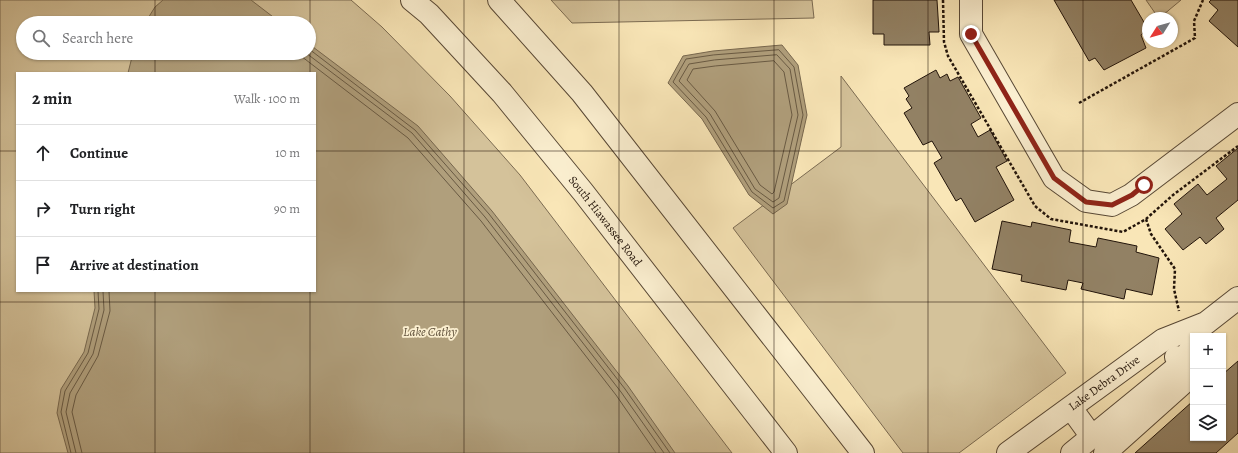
<!DOCTYPE html>
<html lang="en">
<head>
<meta charset="utf-8">
<style>
  body { margin:0; font-family:Alegreya,serif; background:#f2f2f2; color:#202124 }
  .controls { position:absolute; right:12px; bottom:12px; display:grid; overflow:hidden; border-radius:0px; box-shadow:0 1px 3px #0004 }
  .controls button { width:36px; height:36px; display:grid; place-items:center; padding:0; border:0; border-bottom:1px solid #e0e0e0; background:#fff; color:#202124; font:20px sans-serif }
  .compass { position:absolute; left:1142px; top:12px; width:36px; height:36px; border-radius:50%; background:#fff; box-shadow:0 1px 3px #0004; rotate:233deg }
  .stop { position:absolute; width:12px; height:12px; margin:-9px; border:3px solid #8f2418; border-radius:50%; background:#fff }
  .stop.end { background:#8f2418; border-color:#fff; box-shadow:0 1px 4px #0008 }
  .list { margin:0; padding:0; list-style:none }
  h2 { display:flex; justify-content:space-between; align-items:center; height:52px; margin:0; padding:0 16px; font-size:17px }
  h2 small { font-size:13px; font-weight:400; color:#757577 }
  .list li { display:grid; grid-template-columns:26px 1fr auto; gap:12px; align-items:center; box-sizing:border-box; height:56px; padding:0 16px; border-top:1px solid #e0e0e0 }
  .list b { display:block; font-size:15px; white-space:nowrap }
  .list em { font-size:13px; font-style:normal; color:#757577 }
  .icon { flex:none; width:22px; height:22px; fill:none; stroke:currentColor; stroke-width:2; stroke-linecap:round; stroke-linejoin:round }
  .map { position:relative; flex:none; width:1238px; height:453px; overflow:hidden }
  .search { position:absolute; background:#fff; box-shadow:0 1px 3px #0004; left:16px; top:16px; width:300px; height:44px; display:flex; align-items:center; gap:10px; box-sizing:border-box; padding:0 14px; border-radius:22px; color:#757577; font-size:15px }
  .panel { position:absolute; background:#fff; box-shadow:0 1px 3px #0004; left:16px; top:72px; width:300px; height:220px; border-radius:0px }
  .map>svg:first-child { display:block }
  .green { fill:#d4c29a; stroke:#7b6b52; fill-rule:evenodd }
  .water { fill:#b09f7c; stroke:#77674e }
  .lines { fill:none; stroke-linecap:round; stroke-linejoin:round }
  .shore { stroke:#695a43; stroke-width:1 }
  .building { fill:#928164; stroke:#22140a }
  .minor-casing { stroke:#584835; stroke-width:24 }
  .path { stroke:#22140a; stroke-width:2.5; stroke-dasharray:3 2; stroke-linecap:butt }
  .minor { stroke:#fbefd0; stroke-width:22 }
  .route { stroke:#8f2418; stroke-width:5 }
  .grid { fill:none; stroke:#22140a; stroke-width:1; stroke-opacity:0.55 }
  .labels { text-anchor:middle; dominant-baseline:central; stroke-width:3.5; stroke-linejoin:round; paint-order:stroke }
  .street-label { font-size:12px; fill:#22140a; stroke:#fbefd0 }
  .water-label { font-size:13px; font-style:italic; fill:#62533d; stroke:#fbefd0 }
</style>
</head>
<body>
<div class="map">
<svg width="1238" height="453" viewBox="0 0 1238 453">
  <rect width="100%" height="100%" fill="#f9e6b7"/>
  <filter id="stains"><feTurbulence type="fractalNoise" baseFrequency=".005" numOctaves="4"/><feColorMatrix values="0 0 0 0 .2 0 0 0 0 .09 0 0 0 0 .02 0 0 0 .5 -.17"/></filter>
  <radialGradient id="worn" r=".72"><stop offset=".6" stop-color="#630" stop-opacity="0"/><stop offset="1" stop-color="#630" stop-opacity=".3"/></radialGradient>
  <!-- green -->
  <path class="green" d="M0 0H351L382 27 450 96 520 175 732 453H0ZM23 23H309V53H23ZM17 73H315V291H17Z
    M551 0H812L814 18 572 23Z
    M1146 0H1181L1163 15 1155 13Z
    M841 76 1066 373 959 453H903L733 228 841 147Z"/>
  <!-- water -->
  <path class="water" d="M163 0H251L281 23H145L155 7Z
    M309 44 418 126 492 211 628 386 675 453H68L57 413 61 389 84 352 95 308 94 291H315V73H128L133 53H309Z
    M782 45 798 65 807 115 787 204 773 214 749 195 702 119 668 83 683 56 713 51Z"/>
  <g class="lines">
    <!-- shore -->
    <path class="shore" d="M309 49 415 130 489 214 625 389 670 453
      M779 50 794 67 803 115 784 201 773 208 752 192 706 117 673 82 686 59 713 55Z
      M297 53 408 138 481 221 616 395 656 453
      M306 53 412 133 485 217 621 392 664 453
      M777 55 790 69 798 115 779 198 773 202 755 189 710 114 679 81 689 64 714 60Z
      M774 61 784 72 792 115 774 192 772 194 760 185 715 111 687 80 693 69 715 66Z
      M71 453 61 412 65 391 88 353 99 309 98 291
      M76 453 66 412 70 393 93 354 104 310 103 291
      M82 453 72 412 76 395 98 356 110 311 109 291"/>
  </g>
  <!-- building -->
  <path class="building" d="M873 0H937L939 32H929L930 45H884V34H873Z
    M1054 0H1131L1148 29 1141 35 1146 48 1104 70 1095 58 1089 61Z
    M1211 0H1238V47L1209 21 1218 10 1209 2Z
    M936 70 940 78 947 74 950 81 958 77 981 118 971 124 978 137 990 130 1007 161 996 167 1014 200 975 222 961 198 956 201 934 163 942 158 932 141 923 145 904 113 912 108 906 99 909 96 904 88Z
    M1238 148V200L1216 218 1224 229 1206 244 1200 237 1183 250 1165 229 1182 214 1174 204 1198 184 1207 195 1227 179 1216 166Z
    M1002 221 1031 227 1032 222 1071 230 1069 242 1096 247 1098 238 1137 246 1136 252 1159 258 1152 295 1126 289 1124 299 1081 289 1083 283 1068 280 1066 290 1021 281 1022 275 992 269Z
    M1238 361V433L1216 453H1135L1193 401V438H1223V374Z"/>
  <g class="lines">
    <defs>
      <g id="minor">
        <path id="s1" d="M412 0 429 14 502 93 583 192 786 453"/>
        <path d="M499 0 582 93 863 453"/>
        <path d="M971 0V34L1054 178 1086 201 1112 205 1131 195 1238 114"/>
        <path d="M1071 408 1092 437"/>
        <path id="s2" d="M1008 453 1163 340 1206 323 1238 298"/>
        <path d="M1072 453 1181 364 1193 345"/>
        <path d="M1105 453 1182 384C1189 372 1183 367 1176 357"/>
      </g>
    </defs>
    <!-- minor casing -->
    <use href="#minor" class="minor-casing"/>
    <!-- path -->
    <path class="path" d="M943 0 944 42 948 56 1035 206 1051 219 1123 232 1146 219 1173 195 1238 146
      M1079 103 1195 38 1194 21 1203 0
      M1146 219 1151 234 1175 269 1174 289 1179 311"/>
    <!-- minor -->
    <use href="#minor" class="minor"/>
  </g>
  <g class="lines">
    <!-- route -->
    <path class="route" d="M971 34 1054 178 1086 202 1112 205 1132 195 1144 185"/>
  </g>
  <!-- grid -->
  <path class="grid" d="M155 0V23M310 0V73M464 0V453M619 0V453M774 0V453M928 0V453M1083 0V453M155 53V73M0 151H17M315 151H1238M155 291V453M310 291V453M0 302H1238"/>
  <g class="labels">
    <!-- street labels -->
    <g class="street-label">
      <text stroke="none"><textPath href="#s1" startOffset="294">South Hiawassee Road</textPath></text>
      <text stroke="none"><textPath href="#s2" startOffset="119">Lake Debra Drive</textPath></text>
    </g>
    <!-- water labels -->
    <g class="water-label">
      <text x="430" y="331">Lake Cathy</text>
    </g>
  </g>
  <rect width="100%" height="100%" filter="url(#stains)"/>
  <rect width="100%" height="100%" fill="url(#worn)"/>
</svg>
<div class="controls">
<button>+</button>
<button>−</button>
<button><svg class="icon" aria-label="layers" viewBox="0 0 24 24"><path d="M12 4l9 5-9 5-9-5zM3 14l9 5 9-5"/></svg></button>
</div>
<svg class="compass" viewBox="-18 -18 36 36"><path d="M0-13l5 13h-10z" fill="#e53935"/><path d="M0 13l5-13h-10z" fill="#757577"/></svg>
<div class="stop" style="left:1144px;top:185px"></div>
<div class="stop end" style="left:971px;top:34px"></div>
<div class="search"><svg class="icon" aria-label="search" viewBox="0 0 24 24"><circle cx="10" cy="10" r="6"/><path d="M15 15l6 6"/></svg>Search here</div>
<section class="panel">
<h2>2 min<small>Walk · 100 m</small></h2>
<ul class="list">
<li><svg class="icon" aria-label="ahead" viewBox="0 0 24 24"><path d="M12 20V5M6 11l6-6 6 6"/></svg><div><b>Continue</b></div><em>10 m</em></li>
<li><svg class="icon" aria-label="right" viewBox="0 0 24 24"><path d="M7 20v-9h11M14 6l5 5-5 5"/></svg><div><b>Turn right</b></div><em>90 m</em></li>
<li><svg class="icon" aria-label="arrive" viewBox="0 0 24 24"><path d="M6 21V4h12l-3 4 3 4H6"/></svg><div><b>Arrive at destination</b></div></li>
</ul>
</section>
</div>
</body>
</html>
